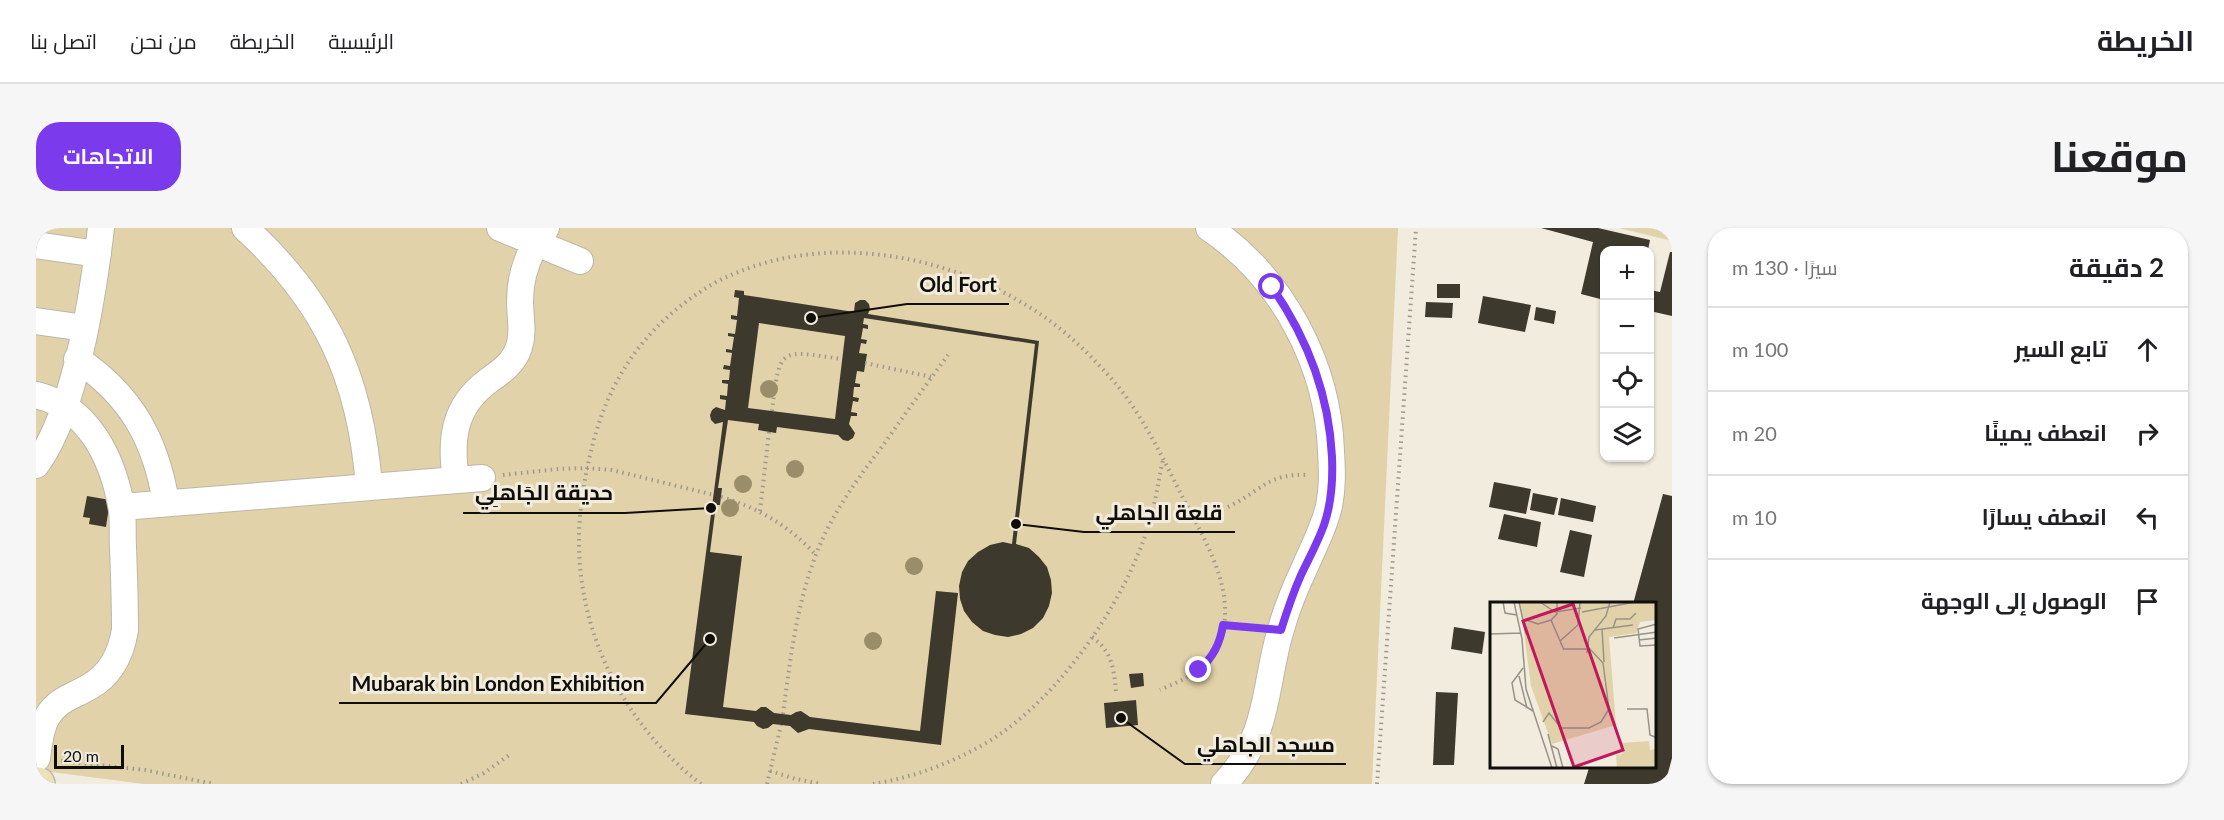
<!DOCTYPE html>
<html lang="ar">
<head>
<meta charset="utf-8">
<style>
  body { margin:0; font-family:Lato,Cairo,sans-serif; background:#f6f6f6; color:#202124; direction:rtl }
  .controls { position:absolute; right:18px; top:18px; display:grid; overflow:hidden; border-radius:12px; box-shadow:0 2px 4px #0004 }
  .controls button { width:54px; height:54px; display:grid; place-items:center; padding:0; border:0; border-bottom:2px solid #e0e0e0; background:#fff; color:#202124; font:30px sans-serif }
  .scale { position:absolute; left:18px; bottom:15px; width:70px; box-sizing:border-box; padding-left:6px; border:3px solid #100e0a; border-top:0; font-size:16px; line-height:21px; white-space:nowrap; color:#100e0a; -webkit-text-stroke:4px #f1ecdd; paint-order:stroke }
  .stop { position:absolute; width:18px; height:18px; margin:-14px; border:4px solid #7c3aed; border-radius:50%; background:#fff }
  .stop.end { background:#7c3aed; border-color:#fff; box-shadow:0 2px 6px #0008 }
  .list { margin:0; padding:0; list-style:none }
  h2 { display:flex; justify-content:space-between; align-items:center; height:78px; margin:0; padding:0 24px; font-size:26px }
  h2 small { font-size:20px; font-weight:400; color:#757577 }
  .list li { display:grid; grid-template-columns:39px 1fr auto; gap:18px; align-items:center; box-sizing:border-box; height:84px; padding:0 24px; border-top:2px solid #e0e0e0 }
  .list b { display:block; font-size:22px; white-space:nowrap }
  .list em { font-size:20px; font-style:normal; color:#757577 }
  .icon { flex:none; width:33px; height:33px; fill:none; stroke:currentColor; stroke-width:2; stroke-linecap:round; stroke-linejoin:round }
  .map { position:relative; flex:none; width:1636px; height:556px; overflow:hidden; direction:ltr; border-radius:24px }
  header { display:flex; align-items:center; gap:36px; box-sizing:border-box; height:84px; padding:0 30px; background:#fff; border-bottom:2px solid #e0e0e0 }
  header strong { font-size:28px }
  nav { display:flex; gap:33px; margin-inline-start:auto; font-size:21px }
  .intro { display:flex; align-items:center; justify-content:space-between; box-sizing:border-box; height:144px; padding:0 36px }
  h1 { margin:0; font-size:42px }
  .button { padding:15px 27px; border-radius:24px; background:#7c3aed; color:#fff; font-size:21px; font-weight:700 }
  main { display:flex; gap:36px; padding:0 36px }
  aside { flex:1; background:#fff; border-radius:24px; box-shadow:0 2px 4px #0004 }
  .map>svg:first-child { display:block }
  .green { fill:#e2d2a9 }
  .building { fill:#3d392d; fill-rule:evenodd }
  .lines { fill:none; stroke-linecap:round; stroke-linejoin:round }
  .street-casing { stroke:#bcb7a9; stroke-width:28 }
  .secondary-casing { stroke:#bcb7a9; stroke-width:36 }
  .path { stroke:#9d998e; stroke-width:4; stroke-dasharray:1.5 4.5; stroke-linecap:butt }
  .street { stroke:#fff; stroke-width:26 }
  .secondary { stroke:#ece1bb; stroke-width:33 }
  .tree { fill:#9a8e6a }
  .route { stroke:#7c3aed; stroke-width:8 }
  .inset-road { fill:none; stroke:#979389; stroke-width:1.5 }
  .view { fill:#c2185b; fill-opacity:0.15; stroke:#c2185b; stroke-width:3 }
  .inset-edge { fill:none; stroke:#100e0a; stroke-width:3 }
  .leader { fill:none; stroke:#100e0a; stroke-width:2 }
  .callout-dot { fill:#100e0a; stroke:#f1ecdd; stroke-width:2 }
  .callout-label { font-size:21px; text-anchor:middle; font-weight:bold; fill:#100e0a; stroke:#f1ecdd; stroke-width:6; stroke-linejoin:round; paint-order:stroke }
</style>
</head>
<body>
<header>
<strong>الخريطة</strong>
<nav><a>الرئيسية</a><a>الخريطة</a><a>من نحن</a><a>اتصل بنا</a></nav>
</header>
<div class="intro"><h1>موقعنا</h1><a class="button">الاتجاهات</a></div>
<main>
<aside>
<h2>2 دقيقة<small>سيرًا · 130 m</small></h2>
<ul class="list">
<li><svg class="icon" aria-label="ahead" viewBox="0 0 24 24"><path d="M12 20V5M6 11l6-6 6 6"/></svg><div><b>تابع السير</b></div><em>100 m</em></li>
<li><svg class="icon" aria-label="right" viewBox="0 0 24 24"><path d="M7 20v-9h11M14 6l5 5-5 5"/></svg><div><b>انعطف يمينًا</b></div><em>20 m</em></li>
<li><svg class="icon" aria-label="left" viewBox="0 0 24 24"><path d="M17 20v-9H6M10 6l-5 5 5 5"/></svg><div><b>انعطف يسارًا</b></div><em>10 m</em></li>
<li><svg class="icon" aria-label="arrive" viewBox="0 0 24 24"><path d="M6 21V4h12l-3 4 3 4H6"/></svg><div><b>الوصول إلى الوجهة</b></div></li>
</ul>
</aside>
<div class="map">
<svg width="1636" height="556" viewBox="0 0 1636 556">
  <rect width="100%" height="100%" fill="#f1ecdd"/>
  <!-- green -->
  <path class="green" d="M0 0H1362L1336 556H108L0 542Z
    M1583 0H1636V13Z"/>
  <!-- building -->
  <path class="building" d="M1505 0H1562L1614 12 1612 22H1568V72L1545 66 1557 14Z
    M1634 24H1636V88L1614 83V62L1624 64Z
    M1401 56H1424V70H1401Z
    M699 62 708 63V67L818 84 819 75 824 72H829L833 76 834 81 832 86 1003 113 980 316 993 320 1003 329 1011 339 1015 352 1016 365 1013 378 1007 390 997 400 985 406 972 409 959 407 947 403 936 394 928 383 924 371 923 358 926 344 932 333 942 324 954 317 967 314 976 316 999 116 828 90 827 96 832 97V101L827 100 825 111 831 112 830 116 825 115 823 125 831 126 828 144 821 143 819 155 824 156V159H818L817 169 823 170 822 174 817 173 815 184 821 185V188H815L813 196 819 205 817 210 812 213 807 212 802 207 741 199 740 205 722 202 723 196 692 192 682 260H686L684 277H680L674 324 706 328 687 479 720 483 725 479H730L738 485 755 487 760 484 765 483 774 489 884 503 900 363 922 365 905 517 773 501 762 505 754 498 737 496 732 500 727 501 721 498 718 494 649 486 687 194 679 196 675 192 674 187 676 182 680 179 689 182 690 172 684 171V167L691 168 692 156 686 155V152H693L694 142 687 141 688 137 694 138 696 125 690 124V121L696 122 698 109 692 108V105L699 106 701 92 695 91V87L701 88 703 70 698 69ZM723 95 809 108 799 191 712 180Z
    M1447 68 1495 77 1489 104 1442 95Z
    M1390 74 1417 75 1416 90 1389 89Z
    M1500 79 1520 83 1518 96 1498 92Z
    M1458 254 1495 261 1490 286 1453 279Z
    M1497 265 1522 270 1518 287 1494 282Z
    M1627 266 1636 268V530L1629 556H1548L1553 540H1620V376H1597Z
    M51 268 74 272 70 299 53 296 54 290 47 289Z
    M1525 270 1560 278 1557 294 1522 287Z
    M1468 286 1505 294 1501 319 1462 311Z
    M1534 302 1556 307 1548 349 1524 344Z
    M1418 399 1449 404 1446 426 1415 421Z
    M1107 445 1108 458 1095 460 1093 446Z
    M1400 464 1422 465 1418 537H1397Z
    M1100 472 1102 497 1070 500 1068 475Z"/>
  <g class="lines">
    <defs>
      <path id="street" d="M209 0C290 74 325 150 333 259
        M464 0 544 33
        M1173 0C1246 49 1292 136 1295 223 1296 242 1297 259 1293 278 1288 300 1277 320 1268 341 1259 360 1251 380 1245 401 1227 461 1235 506 1188 556
        M0 17 62 26
        M0 93 49 100
        M41 131C95 167 120 212 130 275
        M0 167C52 179 76 229 85 277 88 290 86 305 87 319 88 346 89 374 89 402 85 426 75 447 53 459 36 469 22 471 11 489 4 501 3 516 1 530
        M0 237C40 183 57 67 65 0
        M420 252C414 212 417 179 452 153 465 144 478 135 483 119 488 104 484 89 484 73 484 46 494 21 510 0
        M86 279 446 250"/>
      <path id="secondary" d="M0 556H2"/>
    </defs>
    <!-- street casing -->
    <use href="#street" class="street-casing"/>
    <!-- secondary casing -->
    <use href="#secondary" class="secondary-casing"/>
    <!-- path -->
    <path class="path" d="M829 135 896 149
      M736 183C744 118 743 122 806 131
      M467 247 522 241 550 240 576 242 678 267
      M685 269C723 280 753 298 780 327
      M724 283 733 204
      M1157 287C1171 286 1185 283 1198 276 1227 260 1235 245 1272 247
      M1187 397 1220 400
      M1056 409C1076 423 1078 441 1080 464
      M747 486C754 433 760 380 779 329 794 289 819 254 845 220 867 189 889 158 912 127
      M25 533 109 542 178 556
      M734 543 760 551 785 556
      M425 556 448 545 476 525
      M665 556C578 489 530 381 546 271 559 177 591 108 675 57 777 0 913 23 1007 88 1032 105 1054 127 1074 149 1107 186 1128 233 1150 276 1173 319 1205 373 1180 422 1168 444 1146 452 1124 462
      M731 556 745 497
      M837 556C881 549 930 530 967 504 1033 457 1098 360 1117 281 1121 265 1123 249 1127 232
      M1341 556 1380 0"/>
    <!-- street -->
    <use href="#street" class="street"/>
    <!-- secondary -->
    <use href="#secondary" class="secondary"/>
  </g>
  <!-- trees -->
  <g class="tree">
    <circle cx="733" cy="161" r="9"/>
    <circle cx="759" cy="241" r="9"/>
    <circle cx="707" cy="256" r="9"/>
    <circle cx="694" cy="280" r="9"/>
    <circle cx="878" cy="338" r="9"/>
    <circle cx="837" cy="413" r="9"/>
  </g>
  <g class="lines">
    <!-- route -->
    <path class="route" d="M1163 442C1177 429 1184 416 1187 397L1245 402C1251 383 1257 365 1265 347 1273 330 1282 314 1288 297 1296 274 1297 252 1296 229 1293 166 1272 111 1236 59"/>
  </g>
  <!-- overview -->
  <g transform="translate(1454 374)">
    <rect width="166" height="166" fill="#f1ecdd"/>
    <path d="M30 0H166V18L150 20 146 31 119 35 126 123 62 142 41 84ZM159 139 160 148 165 147 166 166H127L126 153 132 152 131 141Z" fill="#e2d2a9"/>
    <path class="inset-road" d="M13 0 15 11 27 13M24 0 32 37 36 87 62 166M29 0 36 32M50 0 65 10 91 6M92 10 145 0M36 18 48 22 61 18 67 12V0M61 18 74 48M167 22 148 27 150 44 167 43M123 26 126 17H140L146 11M112 27 114 60M105 28 143 23M0 32 31 31M124 36 167 30M149 38 167 36M70 39 88 23 90 0M97 51 99 35 116 14 120 0M33 66 22 81 25 98 43 109M29 74 37 106M137 107H157L160 133 167 136M53 120 59 111 71 126H99L111 120 119 107 113 61 100 47H73M58 132 67 166M62 144 68 147 73 166"/>
    <path class="view" d="M83 2 133 148 84 165 33 19Z"/>
    <rect width="166" height="166" class="inset-edge"/>
  </g>
  <!-- callouts -->
  <path class="leader" d="M775 90L871 76H973M675 280L589 285H427M980 296L1048 304H1199M674 411L620 475H303M1085 490L1149 536H1310"/>
  <g class="callout-dot">
    <circle cx="775" cy="90" r="6"/>
    <circle cx="675" cy="280" r="6"/>
    <circle cx="980" cy="296" r="6"/>
    <circle cx="674" cy="411" r="6"/>
    <circle cx="1085" cy="490" r="6"/>
  </g>
  <g class="callout-label">
    <text x="922" y="64">Old Fort</text>
    <text x="508" y="272">حديقة الجَاهلِي</text>
    <text x="1123" y="292">قلعة الجاهلي</text>
    <text x="462" y="463">Mubarak bin London Exhibition</text>
    <text x="1230" y="524">مسجد الجاهلي</text>
  </g>
</svg>
<div class="controls">
<button>+</button>
<button>−</button>
<button><svg class="icon" aria-label="locate" viewBox="0 0 24 24"><circle cx="12" cy="12" r="6"/><path d="M12 2v4M12 18v4M2 12h4M18 12h4"/></svg></button>
<button><svg class="icon" aria-label="layers" viewBox="0 0 24 24"><path d="M12 4l9 5-9 5-9-5zM3 14l9 5 9-5"/></svg></button>
</div>
<div class="scale">20 m</div>
<div class="stop" style="left:1236px;top:59px"></div>
<div class="stop end" style="left:1163px;top:442px"></div>
</div>
</main>
</body>
</html>
